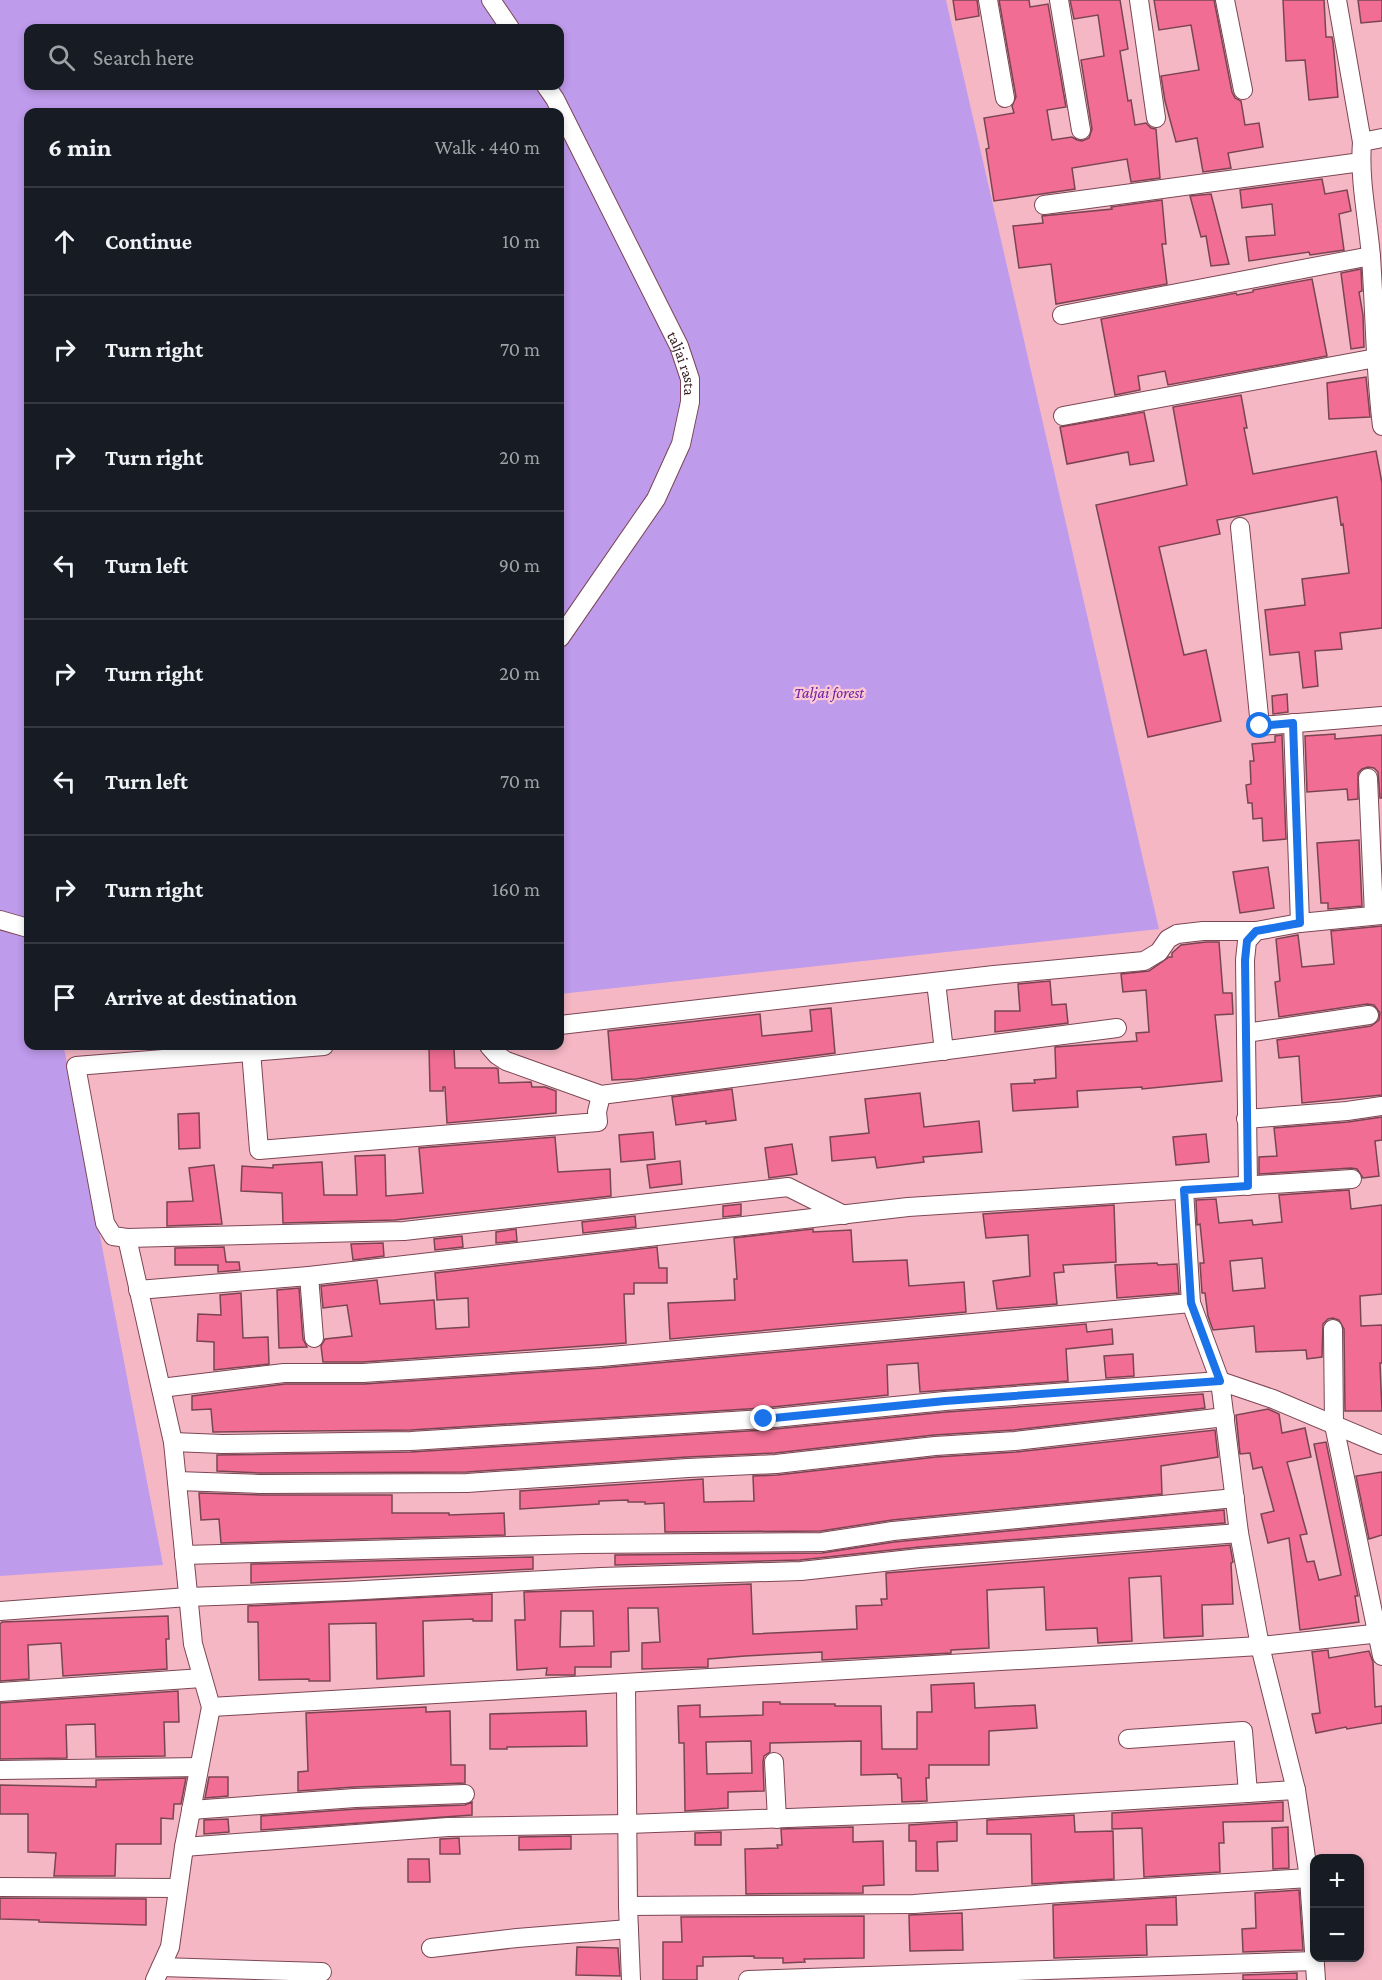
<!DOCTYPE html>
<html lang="en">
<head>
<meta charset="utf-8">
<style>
  body { margin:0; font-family:"Crimson Pro",serif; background:#242831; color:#f1f3f6 }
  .controls { position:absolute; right:18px; bottom:18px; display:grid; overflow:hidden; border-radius:12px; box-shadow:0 3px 9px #0003 }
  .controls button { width:54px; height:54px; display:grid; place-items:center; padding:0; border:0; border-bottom:2px solid #363941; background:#171b24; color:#f1f3f6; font:30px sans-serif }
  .stop { position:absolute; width:18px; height:18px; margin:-14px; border:4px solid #1a73e8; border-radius:50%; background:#fff }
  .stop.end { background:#1a73e8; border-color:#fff; box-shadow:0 2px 6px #0008 }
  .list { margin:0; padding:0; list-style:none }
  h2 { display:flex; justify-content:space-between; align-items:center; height:78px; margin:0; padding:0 24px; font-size:26px }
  h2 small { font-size:20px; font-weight:400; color:#9ea1a6 }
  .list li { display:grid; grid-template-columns:39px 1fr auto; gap:18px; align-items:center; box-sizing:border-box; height:108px; padding:0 24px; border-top:2px solid #363941 }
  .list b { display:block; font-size:22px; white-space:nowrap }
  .list em { font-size:20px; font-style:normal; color:#9ea1a6 }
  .icon { flex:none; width:33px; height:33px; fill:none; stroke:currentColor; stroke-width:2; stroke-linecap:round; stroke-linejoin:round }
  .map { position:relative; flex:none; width:1382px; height:1980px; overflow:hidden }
  .search { position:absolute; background:#171b24; box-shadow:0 3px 9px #0003; left:24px; top:24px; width:540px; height:66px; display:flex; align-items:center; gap:15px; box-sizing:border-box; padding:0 21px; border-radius:12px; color:#9ea1a6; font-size:22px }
  .panel { position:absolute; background:#171b24; box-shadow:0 3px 9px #0003; left:24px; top:108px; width:540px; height:942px; border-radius:12px }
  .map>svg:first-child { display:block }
  .green { fill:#bf9bec; fill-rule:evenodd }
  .building { fill:#f16d93; stroke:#7a4552; stroke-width:1.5; fill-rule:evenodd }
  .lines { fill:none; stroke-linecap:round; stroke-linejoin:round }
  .minor-casing { stroke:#7c4654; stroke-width:20 }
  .minor { stroke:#fff; stroke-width:18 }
  .route { stroke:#1a73e8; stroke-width:8 }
  .labels { text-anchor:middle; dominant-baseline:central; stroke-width:4.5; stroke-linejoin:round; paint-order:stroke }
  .street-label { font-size:16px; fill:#371f25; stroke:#fbc8d3 }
  .park-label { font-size:16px; font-style:italic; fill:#691fa4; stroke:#fbc8d3 }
</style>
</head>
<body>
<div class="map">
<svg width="1382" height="1980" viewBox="0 0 1382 1980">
  <rect width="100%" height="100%" fill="#f6b7c5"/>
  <!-- green -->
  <path class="green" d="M0 0H946L1159 929 560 994V112H28V1046H85L64 1048 163 1565 0 1576ZM28 28H560V86H28Z"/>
  <!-- building -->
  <path class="building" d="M953 0H977L979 16 956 20Z
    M999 0H1029L1030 7 1048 4 1066 107 1047 110 1052 140 1072 137 1077 140 1082 141 1089 138 1092 129 1081 60 1104 56 1098 15 1074 19 1070 0H1120L1128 49 1120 51 1128 101 1131 100 1135 125 1146 123 1151 128 1156 129 1160 178 1131 182 1127 159 1072 168 1075 189 994 201 986 149 989 148 984 118 1014 113 1012 106 1016 97Z
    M1154 0H1214L1232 92 1235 98 1241 101 1245 125 1259 123 1263 147 1228 153 1231 168 1203 172 1197 138 1176 142 1165 101 1161 76 1199 70 1191 25 1159 30Z
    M1283 0H1324L1326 37H1332L1333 42 1338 97 1309 100 1305 60 1286 61Z
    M1358 0H1382V21L1361 23Z
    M1322 179 1325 194 1347 190 1351 211 1339 214 1344 250 1310 255 1309 252 1249 261 1246 237 1275 235 1272 204 1242 208 1240 190Z
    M1211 194 1229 264 1211 266 1206 236 1201 237 1190 196Z
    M1162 200 1166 244H1162L1167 284 1056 304 1051 264 1019 268 1013 226 1043 223 1042 216 1112 209 1111 207Z
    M1361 269 1362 291 1359 292 1363 315 1364 347 1351 349 1341 273Z
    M1312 279 1327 356 1168 385 1165 371 1138 376 1140 390 1115 395 1101 319 1236 293 1237 295 1253 292V290Z
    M1366 377 1370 417 1329 419 1327 383Z
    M1241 395 1247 428H1244L1253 474 1376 451 1382 483V628L1340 633 1342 649 1315 651 1318 686 1303 688 1299 652 1270 655 1265 610 1305 605 1302 579 1349 573 1343 524 1341 525 1337 497 1217 520 1220 534 1159 547 1184 655 1206 650 1221 721 1148 737 1096 505 1187 485 1173 407Z
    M1144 412 1154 461 1130 465 1128 452 1067 464 1060 427Z
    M1287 694 1288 712 1273 714 1272 696Z
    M1335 734V739L1382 735V798H1380L1378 772 1374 768 1368 767 1362 769 1358 773V799L1348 800 1347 789 1307 792 1305 736Z
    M1282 735 1286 839 1263 841 1262 818 1253 819 1252 803H1248L1246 785 1251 784 1250 761H1254L1252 744 1275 742V736Z
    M1359 840 1362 906 1328 909V903H1321L1317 843Z
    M1268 867 1274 908 1240 913 1233 872Z
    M1382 926V1095L1302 1103 1299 1056 1279 1058 1277 1040 1371 1026 1379 1020 1380 1013 1374 1005 1367 1004 1279 1017 1275 982 1280 981 1276 939 1298 935 1302 967 1334 964 1331 931Z
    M1206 942H1219L1223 993H1232L1233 1014 1215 1015 1222 1081 1142 1089V1087L1077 1091 1078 1107 1013 1111 1011 1084 1035 1083 1034 1080 1056 1078 1055 1047 1137 1041 1136 1033 1149 1032 1146 990 1123 992 1121 974 1149 971 1169 957H1172V953L1181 945Z
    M1050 981 1052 1005 1066 1004 1068 1023 995 1032V1011H1020L1018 984Z
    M831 1008 835 1053 636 1079 612 1080 608 1031 760 1014 762 1036 812 1031 810 1010Z
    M429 1046H443V1049H454L455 1068H496L498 1069 499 1083 531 1082 532 1087H545L556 1091V1113L447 1123 445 1087H443V1091H430Z
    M732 1089 736 1120 706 1124V1121L676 1125 672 1097Z
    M920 1093 924 1127 979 1121 982 1152 923 1157 924 1162 877 1168 875 1157 832 1161 830 1137 869 1133 865 1099Z
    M199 1113 200 1148 179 1149 178 1114Z
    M1382 1117V1140L1375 1141 1379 1176 1363 1178 1357 1169 1351 1168 1259 1174V1157L1277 1156 1274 1128 1348 1122Z
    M653 1132 655 1159 621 1162 619 1135Z
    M1206 1134 1209 1162 1176 1165 1173 1137Z
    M555 1137 558 1172 610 1169 611 1196 395 1220 283 1223 282 1193 241 1191 242 1166 273 1168V1165L322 1162 324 1195H357L355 1156 385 1155 386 1196 423 1193 419 1148Z
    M792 1144 797 1174 769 1178 765 1148Z
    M680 1161 682 1184 650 1188 647 1165Z
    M214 1165 222 1224 167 1226V1202L193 1201 189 1168Z
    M1349 1190 1351 1209 1382 1205V1294L1360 1296 1361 1326 1382 1325V1363H1380L1382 1411H1345L1344 1329 1339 1320 1333 1318 1328 1319 1323 1324 1322 1357 1307 1359 1306 1350 1256 1352 1254 1326 1213 1330 1208 1316 1205 1293H1202L1200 1263H1204L1200 1224 1197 1225 1196 1200 1216 1199 1219 1223 1252 1220 1253 1225 1282 1222 1279 1195ZM1262 1258 1265 1288 1233 1291 1230 1261Z
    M741 1204V1215L723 1217V1206Z
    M1114 1205 1116 1262 1063 1265 1064 1272 1054 1273 1057 1304 997 1309 993 1281 1030 1276 1028 1235 986 1238 983 1214Z
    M635 1216 636 1227 583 1233 582 1222Z
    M516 1229 517 1241 496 1243V1232Z
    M813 1229V1232L851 1230 853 1262 907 1260 909 1286 964 1282 966 1312 670 1339 668 1303 735 1300 734 1279H737L734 1238Z
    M462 1236 463 1247 435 1250 434 1239Z
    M383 1243 384 1256 353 1260 351 1244Z
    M224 1247 226 1262H239L240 1270 218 1272V1265H175V1248Z
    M657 1247 659 1268H667V1283H634V1294H624L626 1343 363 1362H323L321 1346 325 1339 352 1336 347 1305 323 1308 321 1286 377 1280 380 1304 434 1300 436 1329 469 1327 468 1298 437 1300 435 1273Z
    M1157 1263 1158 1265 1177 1264 1179 1293 1117 1298 1115 1265Z
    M299 1288 303 1339 307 1347 279 1348 277 1290Z
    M241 1293 243 1338 268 1337 269 1364 214 1370V1342L197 1341 198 1314 221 1315 220 1295Z
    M1086 1324 1087 1332 1112 1329 1113 1344 1066 1349 1068 1381 920 1392 918 1363 887 1365 888 1395 763 1408 411 1430 213 1432 211 1409 192 1410V1396L285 1384H364L602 1368Z
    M1133 1354 1134 1376 1106 1378 1104 1356Z
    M1203 1394 1205 1408 1014 1430 934 1435 775 1453 687 1457 467 1472 260 1473 217 1471V1455L411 1452 765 1430 946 1412Z
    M1268 1409 1279 1414 1282 1433 1305 1428 1311 1457 1287 1462 1307 1534 1300 1535 1307 1562 1314 1561 1319 1580 1341 1575 1314 1444 1326 1442 1358 1596H1355L1359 1622 1300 1630 1289 1538 1268 1543 1261 1514 1274 1511 1262 1467 1253 1469 1250 1453 1240 1454 1236 1415Z
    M1215 1430 1218 1457 1161 1466 1162 1494 892 1520 821 1531 665 1532 664 1503 645 1504V1502H628V1500L599 1501V1504L520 1509V1491L703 1479 704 1502 754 1501 753 1476 777 1475 936 1457 1016 1452Z
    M1382 1472V1535L1369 1539 1356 1476Z
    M199 1493 260 1495H392V1513H449V1515L504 1513 505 1535 221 1543 219 1519 201 1520Z
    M1224 1510 1225 1523 919 1547 800 1560 615 1565V1555L822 1553 894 1542Z
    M1230 1545 1233 1562 1231 1563 1233 1604 1202 1605 1203 1636 1164 1638 1161 1576 1129 1578 1132 1641 1098 1643 1097 1628 1046 1630 1044 1587 987 1590 989 1648 951 1650V1653L822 1660V1652L745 1656 708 1659V1667L642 1669V1643L660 1642 658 1608H628L629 1651 611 1652V1667H575V1675H546L547 1668 517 1670 515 1620H525L524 1592 751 1584 753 1634 857 1629 856 1606 882 1605 881 1599H887L886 1573ZM561 1611H593L594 1646 560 1647Z
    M533 1557V1569L251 1583V1564Z
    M492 1594V1621H473V1619L423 1621 424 1676 377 1679 376 1623 329 1624 330 1681H309V1679L259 1680 258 1622H248V1606Z
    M168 1616 169 1639H166L167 1669 63 1676 61 1643 28 1645 29 1679 0 1681V1624L2 1622Z
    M1328 1650 1329 1658 1369 1651 1373 1662 1375 1707 1382 1706V1723L1347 1729 1346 1727 1316 1733 1312 1714 1320 1713 1312 1652Z
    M974 1683 975 1708 1035 1705 1037 1728 989 1731V1765H929V1778H926L927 1801 902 1802 901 1778H898L897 1774 861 1775V1741L770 1743V1752L764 1756 763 1762 764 1791 728 1792V1808L685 1811 684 1743H679L678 1706 700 1705V1717L763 1715V1702H780V1704H835V1706H881L882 1749H917V1712H932L931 1685ZM751 1741 752 1773 707 1774 706 1742Z
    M178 1691 179 1722H164L165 1756 96 1757 95 1724 66 1725 67 1758 0 1759V1703Z
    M426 1707V1712L450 1711 451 1765H465V1783L354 1787 298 1791V1772L308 1771 306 1713Z
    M586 1711 587 1746 507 1747V1749H490V1714Z
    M209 1777H228V1796L205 1798Z
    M186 1778 181 1804H174L173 1819 161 1818V1844H116L115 1876H54L56 1853 28 1852V1814H0V1785L96 1787V1780Z
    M472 1802V1815L261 1830V1816L356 1809 465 1805Z
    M1283 1802V1821L1223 1822 1224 1843H1219L1220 1872 1144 1877 1142 1828 1112 1829V1813Z
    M1074 1815 1075 1832 1113 1831 1114 1879 1032 1884 1031 1834H987V1820Z
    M228 1819 229 1832 204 1834V1820Z
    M957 1822V1841L937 1842 938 1871H916V1841H909V1825Z
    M853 1827V1842L883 1841 884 1885 863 1886V1893L746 1894 745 1849 778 1848 777 1845H782L781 1829Z
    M1288 1827 1289 1868 1273 1869 1272 1828Z
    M721 1832V1845H695V1833Z
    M571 1836V1849L519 1850V1837Z
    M459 1838 460 1854H440V1839Z
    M408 1859H429L430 1882H408Z
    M1299 1890 1303 1950 1243 1952 1242 1929 1256 1928 1255 1893Z
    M1176 1897 1177 1925H1146L1147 1955 1054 1958 1053 1905Z
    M0 1898 146 1899V1925L39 1922V1920L0 1919Z
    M962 1913 963 1950 910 1951 909 1915Z
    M864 1916V1958L804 1959 805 1962 783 1963V1958H754V1956L703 1957V1966H697V1980H663V1942H682L681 1917Z
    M577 1947 618 1948 620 1976 576 1975Z
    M1297 1973V1980H1243V1975Z"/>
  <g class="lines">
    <defs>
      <g id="minor">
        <path d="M491 0 510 28"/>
        <path d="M988 0 1005 98"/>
        <path d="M1059 0 1081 130"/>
        <path d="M1139 0 1156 118"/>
        <path d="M1225 0 1243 90"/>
        <path d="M1337 0 1362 142C1359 181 1368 219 1371 257 1375 313 1375 370 1382 426"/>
        <path id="s1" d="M546 86 555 99 679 346 690 379V402L681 444 656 499 560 638"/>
        <path d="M1362 142 1382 138"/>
        <path d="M1044 205 1361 162"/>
        <path d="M1062 315 1371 256"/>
        <path d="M1063 416 1376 358"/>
        <path d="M1240 527 1260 726 1382 716"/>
        <path d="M1293 723 1300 923"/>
        <path d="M1368 778 1374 915"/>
        <path d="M0 920 28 928"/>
        <path d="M936 982 944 1051"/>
        <path d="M560 1025 994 975 1144 961 1159 952 1168 939 1177 934 1203 931H1256"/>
        <path d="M1246 1033 1369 1015"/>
        <path d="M489 1046 497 1055 506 1061 601 1095 1117 1028"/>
        <path d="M251 1051 259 1150 598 1122 597 1112 601 1095"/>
        <path d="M1246 1119 1347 1111 1382 1106"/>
        <path d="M1248 1186 1245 960 1247 941 1256 931 1300 923 1382 915"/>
        <path d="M1184 1190 1191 1303 1220 1381 1239 1533 1260 1646 1296 1790 1309 1878 1316 1980"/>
        <path d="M127 1238 113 1236 105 1223 76 1066 324 1046"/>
        <path d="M309 1276 314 1338"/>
        <path d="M138 1290 309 1276 908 1207 1352 1179"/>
        <path d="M1333 1329 1334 1425 1382 1656"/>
        <path d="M161 1388 284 1373H363L601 1357 1191 1303"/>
        <path d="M173 1442 222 1444 411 1441 764 1419 945 1401 1220 1381 1273 1399 1382 1445"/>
        <path d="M177 1481 260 1484 467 1483 688 1468 776 1464 935 1446 1015 1441 1225 1417"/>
        <path d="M184 1555 583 1544 822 1542 893 1531 1235 1498"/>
        <path d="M0 1611 188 1597 346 1591 601 1577 801 1571 920 1558 1239 1533"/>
        <path d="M626 1684 628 1906 631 1980"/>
        <path d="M0 1692 202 1678"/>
        <path d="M211 1707 1260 1646 1382 1633"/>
        <path d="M1128 1739 1243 1731 1248 1793"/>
        <path d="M774 1762 777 1819"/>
        <path d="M0 1770 199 1767"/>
        <path d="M191 1810 355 1798 465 1794"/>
        <path d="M184 1847 448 1827 628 1824 920 1813 1296 1790"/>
        <path d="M0 1887 178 1888"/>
        <path d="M628 1906 914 1904 1062 1893 1309 1878"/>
        <path d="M431 1948 517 1938 629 1929"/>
        <path d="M161 1967 322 1972"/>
        <path d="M155 1980 170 1947 184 1847 211 1707 193 1644 173 1442 127 1238 404 1231 788 1187 844 1215"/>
        <path d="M748 1980 1315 1961"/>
      </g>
    </defs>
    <!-- minor casing -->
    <use href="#minor" class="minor-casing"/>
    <!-- minor -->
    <use href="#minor" class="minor"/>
  </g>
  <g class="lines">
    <!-- route -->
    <path class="route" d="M764 1419 945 1401 1220 1381 1191 1303 1184 1190 1248 1186 1245 960 1247 941 1256 931 1300 923 1293 723 1260 726"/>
  </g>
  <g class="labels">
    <!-- street labels -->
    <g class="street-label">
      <text stroke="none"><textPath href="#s1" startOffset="310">taljai rasta</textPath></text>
    </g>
    <!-- park labels -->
    <g class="park-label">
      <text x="829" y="692">Taljai forest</text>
    </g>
  </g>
</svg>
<div class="controls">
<button>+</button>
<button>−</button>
</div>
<div class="stop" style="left:1260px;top:726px"></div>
<div class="stop end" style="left:764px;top:1419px"></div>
<div class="search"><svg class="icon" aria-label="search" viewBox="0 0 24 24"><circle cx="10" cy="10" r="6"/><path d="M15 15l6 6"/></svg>Search here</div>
<section class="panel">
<h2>6 min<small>Walk · 440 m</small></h2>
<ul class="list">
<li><svg class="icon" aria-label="ahead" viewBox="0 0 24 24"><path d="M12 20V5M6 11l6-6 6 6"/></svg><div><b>Continue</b></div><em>10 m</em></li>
<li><svg class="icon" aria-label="right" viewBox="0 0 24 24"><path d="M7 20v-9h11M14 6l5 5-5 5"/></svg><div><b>Turn right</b></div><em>70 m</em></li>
<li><svg class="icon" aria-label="right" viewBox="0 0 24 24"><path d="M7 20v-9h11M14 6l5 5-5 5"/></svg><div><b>Turn right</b></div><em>20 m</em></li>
<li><svg class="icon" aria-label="left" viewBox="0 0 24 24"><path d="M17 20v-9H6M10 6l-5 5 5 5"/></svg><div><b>Turn left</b></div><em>90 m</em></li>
<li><svg class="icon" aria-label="right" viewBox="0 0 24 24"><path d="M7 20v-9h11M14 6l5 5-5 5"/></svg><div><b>Turn right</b></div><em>20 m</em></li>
<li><svg class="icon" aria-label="left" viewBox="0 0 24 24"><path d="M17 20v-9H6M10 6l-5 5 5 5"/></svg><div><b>Turn left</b></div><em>70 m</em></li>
<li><svg class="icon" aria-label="right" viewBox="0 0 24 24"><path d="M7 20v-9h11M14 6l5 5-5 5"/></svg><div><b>Turn right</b></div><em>160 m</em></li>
<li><svg class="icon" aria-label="arrive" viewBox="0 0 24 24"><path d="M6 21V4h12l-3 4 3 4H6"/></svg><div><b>Arrive at destination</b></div></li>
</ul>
</section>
</div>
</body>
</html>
